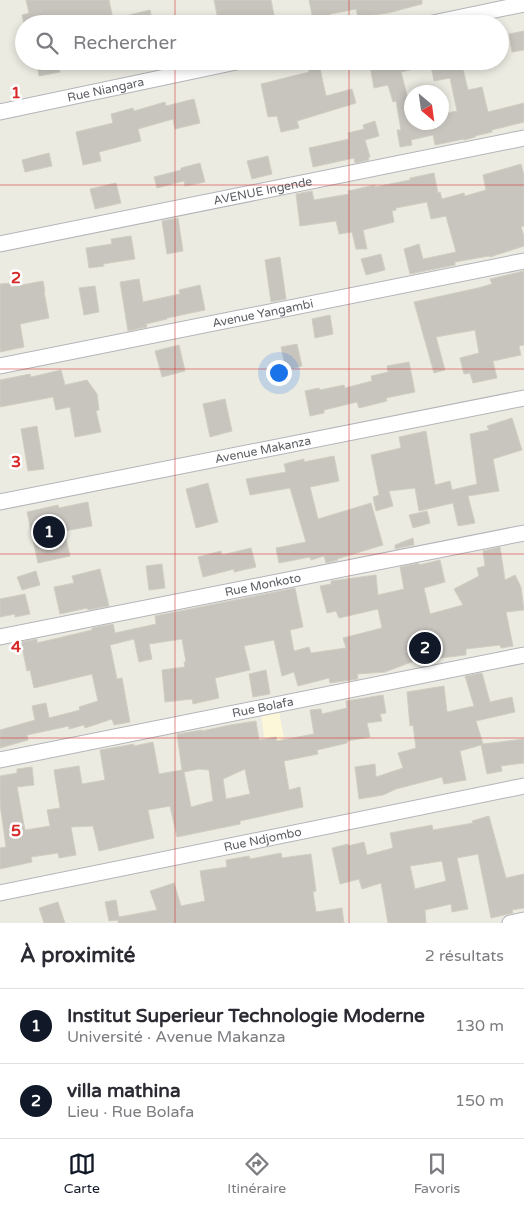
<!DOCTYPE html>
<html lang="fr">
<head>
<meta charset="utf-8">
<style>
  body { margin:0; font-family:"Varela Round",sans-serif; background:#f2f2f3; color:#2b2b33 }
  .compass { position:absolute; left:404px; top:85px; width:45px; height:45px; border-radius:50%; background:#fff; box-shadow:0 2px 8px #0003; rotate:151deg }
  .you { position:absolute; left:278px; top:372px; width:18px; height:18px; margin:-12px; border:4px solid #fff; border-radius:50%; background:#1a73e8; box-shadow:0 0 0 8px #1a73e833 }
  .badge { display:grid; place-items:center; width:32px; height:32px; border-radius:50%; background:#111827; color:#fff; font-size:16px; font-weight:700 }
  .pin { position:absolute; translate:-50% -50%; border:2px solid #fff; box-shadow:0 1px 5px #0006 }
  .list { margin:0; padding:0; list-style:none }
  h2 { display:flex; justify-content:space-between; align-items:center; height:65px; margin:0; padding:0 20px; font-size:21px }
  h2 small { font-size:16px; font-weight:400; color:#7c7c81 }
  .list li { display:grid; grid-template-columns:32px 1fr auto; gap:15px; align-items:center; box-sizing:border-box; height:75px; padding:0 20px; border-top:1px solid #e1e1e2 }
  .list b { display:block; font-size:19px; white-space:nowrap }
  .list p { margin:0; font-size:16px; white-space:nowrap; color:#7c7c81 }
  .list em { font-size:16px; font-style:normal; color:#7c7c81 }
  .icon { flex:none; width:28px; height:28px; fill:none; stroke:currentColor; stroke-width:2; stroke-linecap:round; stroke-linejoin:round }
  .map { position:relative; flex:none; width:524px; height:923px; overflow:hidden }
  .search { position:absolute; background:#fff; box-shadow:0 2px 8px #0003; left:15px; right:15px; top:15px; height:55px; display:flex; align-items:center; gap:12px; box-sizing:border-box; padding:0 18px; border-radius:28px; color:#7c7c81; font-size:19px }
  .sheet { height:215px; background:#fff }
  nav { display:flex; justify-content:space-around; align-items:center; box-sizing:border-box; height:70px; border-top:1px solid #e1e1e2; background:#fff; font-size:14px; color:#7c7c81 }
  nav a { display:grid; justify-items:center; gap:2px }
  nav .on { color:#111827 }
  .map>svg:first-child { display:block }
  .commercial { fill:#fcf7d8 }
  .building { fill:#c8c5bf; stroke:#d1cec1; fill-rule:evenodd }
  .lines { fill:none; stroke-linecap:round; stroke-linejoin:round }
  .minor-casing { stroke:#b3b4b9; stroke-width:17 }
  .minor { stroke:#fff; stroke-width:15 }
  .grid { fill:none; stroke:#d62828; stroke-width:1; stroke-opacity:0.55 }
  .labels { text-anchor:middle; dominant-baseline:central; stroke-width:5; stroke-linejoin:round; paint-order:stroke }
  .street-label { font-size:12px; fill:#5a5d62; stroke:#fff }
  .grid-label { font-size:16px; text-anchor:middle; font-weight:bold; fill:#d62828; stroke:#fff; stroke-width:5; stroke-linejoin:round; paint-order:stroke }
</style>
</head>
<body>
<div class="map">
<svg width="524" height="923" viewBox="0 0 524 923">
  <rect width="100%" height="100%" fill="#ecebe2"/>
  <!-- commercial -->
  <path class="commercial" d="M279 711 284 738 265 744 261 713Z"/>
  <!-- building -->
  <path class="building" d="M26 0H109L113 19 150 10 153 24H24L22 15 29 13Z
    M214 0H271L276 24H219Z
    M309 0H422V4L388 13 358 17 356 9 330 14 331 22 314 24Z
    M524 31V50L512 52 509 34Z
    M36 61H58L60 72 39 76Z
    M369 61H426L427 66 401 72 410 107H412V122H442V114L457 111 450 78 434 81 430 61H461L468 90 482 87 488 112 524 103V122L492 130V132L475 136V137L464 140V139L435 145 433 135 411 140 412 145 400 147 397 130H401L396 101 393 102 388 85 374 88Z
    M319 64 326 96 352 89 356 103 297 121 299 128 281 132 277 116 268 117 261 84 309 72 308 66Z
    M194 99 200 123 175 129 173 119 138 129 141 141 99 152 101 161 83 165 76 132 113 123 111 114 133 108 134 111 165 102 166 106Z
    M375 121 379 136 365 140 370 157 368 158 369 160 355 163 354 158 313 167 309 148 349 139 348 133 364 129 363 125Z
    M49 153 52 166 25 172 22 160Z
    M268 156 272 174 252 179 247 161Z
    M200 163 205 182 185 186 184 181 157 188 154 177 181 170V168Z
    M521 164 524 175V226L521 227 524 236V246L490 257 489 256 455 262V265L410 274 404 249 419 244 423 259 456 252 446 216 431 219 427 202 396 208V210L392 211 394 222 363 230 367 249H356L352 232 339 234 336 221 300 226 296 194 312 191 314 200 349 194 348 191 375 185V187L410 180V178L434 173 438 193 440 192 442 199 464 193 465 196 486 190 483 175Z
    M116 183 121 203 95 209 90 189Z
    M178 218 183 251 167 254 162 221Z
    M131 236 135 259 103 264 104 266 89 268 86 248 112 244 111 239Z
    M381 254 385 270 366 275 361 259Z
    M280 257 286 299 271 302 265 260Z
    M524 271V345L519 346 521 355 493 361 497 378 473 383 470 373 464 374 460 358 479 353 475 330 436 337 445 370 434 373 414 302 478 288 492 284 490 279Z
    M139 279 143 302 180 294 179 290 200 285 205 310 167 318V319L146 324 147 327 128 331 120 282Z
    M43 281 45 291 44 292 49 318 20 324 24 347 0 352V284L10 283 11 287Z
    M95 286 99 312 84 315 79 288Z
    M330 315 333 334 315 338 312 319Z
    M297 344 302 366 286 370 281 347Z
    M179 345 185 371 162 377 155 351Z
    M409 362 415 392 386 398 387 401 359 408 357 402 324 410V413L310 416 305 391 319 388 320 390 344 385 345 388 372 381 371 376 388 372 387 366Z
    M61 370 65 385 87 380 97 394 99 410 96 411 101 432 75 437 70 407 56 410 53 397 0 407V380L30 374 31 377Z
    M225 399 232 431 210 437 203 404Z
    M512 418 522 450 493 459 499 491 468 496 475 523 458 526 453 503 419 511 415 488 389 491 393 506 376 511 373 497 379 495 371 455 401 448 399 437 426 431 435 485 450 481 452 490 477 484 470 434 489 430 487 426Z
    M37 426 44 469 28 471 21 429Z
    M334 456 339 481 310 487 318 519 371 503 383 545 337 559 338 560 326 563 324 556 311 560 310 557 279 563 276 548 306 542 290 488 250 495 246 479 286 472 284 464 304 459V462Z
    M208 483 218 522 196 528 186 489Z
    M88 502 92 526 64 531 70 556 38 563 27 512 58 505 59 508Z
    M427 511 430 523 413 528 409 515Z
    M413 538 414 545 395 549V545Z
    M500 547 505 580 515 575 521 587 524 610 506 612 513 646 501 648 500 645 466 649V655L440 658 418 663 417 660 385 672 357 674 358 679 330 683 329 678 298 686 294 672 282 676 274 640 244 646 250 670 215 678 219 698 193 704 192 699 165 702 162 670 185 667 184 662H186L182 639 149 644 152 659 139 662 134 639 110 645 117 679 122 678 130 722 114 725 112 719 85 728 84 725 69 729V726L27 735 28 740 0 748V730L35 720 32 706 46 703 49 718 80 710 79 707 98 701 92 674 34 688 30 670 27 671 21 642 37 639V643L92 630V628L113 624 115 633 156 624 155 616 295 588 303 627 290 630 294 651 309 647 311 653 346 648 343 638 382 628 378 609 339 618 336 611 327 613 320 586 331 584V581L376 575 378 595 404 589 400 567 419 563V565L440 560 445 582 424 588 430 614 463 605 454 589 479 576 477 568 485 566 483 551Z
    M251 548 256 567 234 572V569L203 577 198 557 221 551 222 555Z
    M162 564 165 588 149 590 146 566Z
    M100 569 109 606 88 610 87 608 60 614 54 587 74 583 72 576Z
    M36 571 40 585 22 590 17 577Z
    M25 594 30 614 15 617V614L0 617V599Z
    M266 670 270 694 253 697 249 674Z
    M482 673 490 702 512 697 515 712 476 721 483 744 524 739V763L501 766 502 771 487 774 481 745 460 751 466 780 444 784 442 777 396 789 383 795 359 799 355 767 375 764 376 777 403 768 398 753 416 748 413 725 410 726 407 692 444 686 447 712 474 706 465 676Z
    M383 695 386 713 380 714 382 721 367 723 370 737 347 741V743L317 750 318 754 284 761 289 790 300 787 303 807 240 821V824L177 837 170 806 148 810 154 838 99 851 93 826 71 827 76 855 59 858 58 853 31 857 32 862 0 869V848L6 847 0 804V776L17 773V769L32 767 34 785 17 787 25 830 50 826 47 810 60 808 54 770 79 766 82 784 105 780 100 750 134 744V746L153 742 159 774 182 770 177 734 202 730V731L230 725 256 721 259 740 276 737 277 741 314 734 310 710 321 709 322 714 347 708 346 701ZM199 769 209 770 213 801 191 807 184 772ZM245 769 250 794 226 799 223 779Z
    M489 816 506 878 524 874V908L512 910 513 913 491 918 478 854 457 858 468 909 452 912 451 904 425 910 426 923H388L381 883 362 889 359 879 340 884 332 848 348 844V846L364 842 367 855 393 848 390 833 432 825 433 830 473 823 472 821ZM442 861 446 881 415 889 410 866Z
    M281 853 282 858 311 854 316 891 313 892 316 912 342 908 344 923H118V920L109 921 105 902 116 900 119 917 157 910 150 891 174 883 181 906 205 901 200 871 227 867 226 860 249 856 250 859Z
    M58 902 65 923H44L39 908Z"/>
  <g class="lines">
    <defs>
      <g id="minor">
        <path d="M428 24 524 4"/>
        <path id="s1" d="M0 112 241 61"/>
        <path id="s2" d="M0 244 524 138"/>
        <path id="s3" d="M0 366 524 261"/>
        <path id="s4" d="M0 502 524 398"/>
        <path id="s5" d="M0 637 524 533"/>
        <path id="s6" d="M0 760 524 655"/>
        <path id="s7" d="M0 893 524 786"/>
        <path d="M510 923 524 920"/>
      </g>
    </defs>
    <!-- minor casing -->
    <use href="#minor" class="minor-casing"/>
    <!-- minor -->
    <use href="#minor" class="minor"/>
  </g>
  <!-- grid -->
  <path class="grid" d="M175 0V24M349 0V24M175 61V923M349 61V923M0 185H524M0 369H524M0 554H524M0 738H524"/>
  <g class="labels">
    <!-- street labels -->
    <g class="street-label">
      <text stroke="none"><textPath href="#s1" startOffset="108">Rue Niangara</textPath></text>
      <text stroke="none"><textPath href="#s2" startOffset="268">AVENUE Ingende</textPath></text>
      <text stroke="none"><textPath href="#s3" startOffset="268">Avenue Yangambi</textPath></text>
      <text stroke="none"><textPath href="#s4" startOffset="268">Avenue Makanza</textPath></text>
      <text stroke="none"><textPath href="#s5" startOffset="268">Rue Monkoto</textPath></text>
      <text stroke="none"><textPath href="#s6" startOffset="268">Rue Bolafa</textPath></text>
      <text stroke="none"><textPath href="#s7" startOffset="268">Rue Ndjombo</textPath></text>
    </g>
  </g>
  <g class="grid-label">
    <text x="16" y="98">1</text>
    <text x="16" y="283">2</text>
    <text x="16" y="467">3</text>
    <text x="16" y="652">4</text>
    <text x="16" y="836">5</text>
  </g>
</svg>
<svg class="compass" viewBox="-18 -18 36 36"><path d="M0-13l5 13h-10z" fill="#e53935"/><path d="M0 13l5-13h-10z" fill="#7c7c81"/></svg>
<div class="you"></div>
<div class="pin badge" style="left:49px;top:532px">1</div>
<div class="pin badge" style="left:425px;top:648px">2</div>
<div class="search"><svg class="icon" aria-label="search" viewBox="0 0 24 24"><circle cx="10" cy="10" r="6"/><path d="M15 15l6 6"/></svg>Rechercher</div>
</div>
<section class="sheet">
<h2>À proximité<small>2 résultats</small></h2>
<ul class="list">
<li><span class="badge">1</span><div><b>Institut Superieur Technologie Moderne</b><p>Université · Avenue Makanza</p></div><em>130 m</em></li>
<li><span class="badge">2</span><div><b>villa mathina</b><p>Lieu · Rue Bolafa</p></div><em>150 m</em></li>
</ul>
</section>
<nav>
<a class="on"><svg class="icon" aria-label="map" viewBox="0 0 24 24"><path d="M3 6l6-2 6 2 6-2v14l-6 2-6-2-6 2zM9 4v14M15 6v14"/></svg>Carte</a>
<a><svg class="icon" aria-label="directions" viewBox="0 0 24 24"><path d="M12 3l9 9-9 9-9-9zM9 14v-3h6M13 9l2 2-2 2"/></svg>Itinéraire</a>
<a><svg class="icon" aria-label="saved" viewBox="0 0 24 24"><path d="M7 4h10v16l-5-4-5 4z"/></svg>Favoris</a>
</nav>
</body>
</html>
